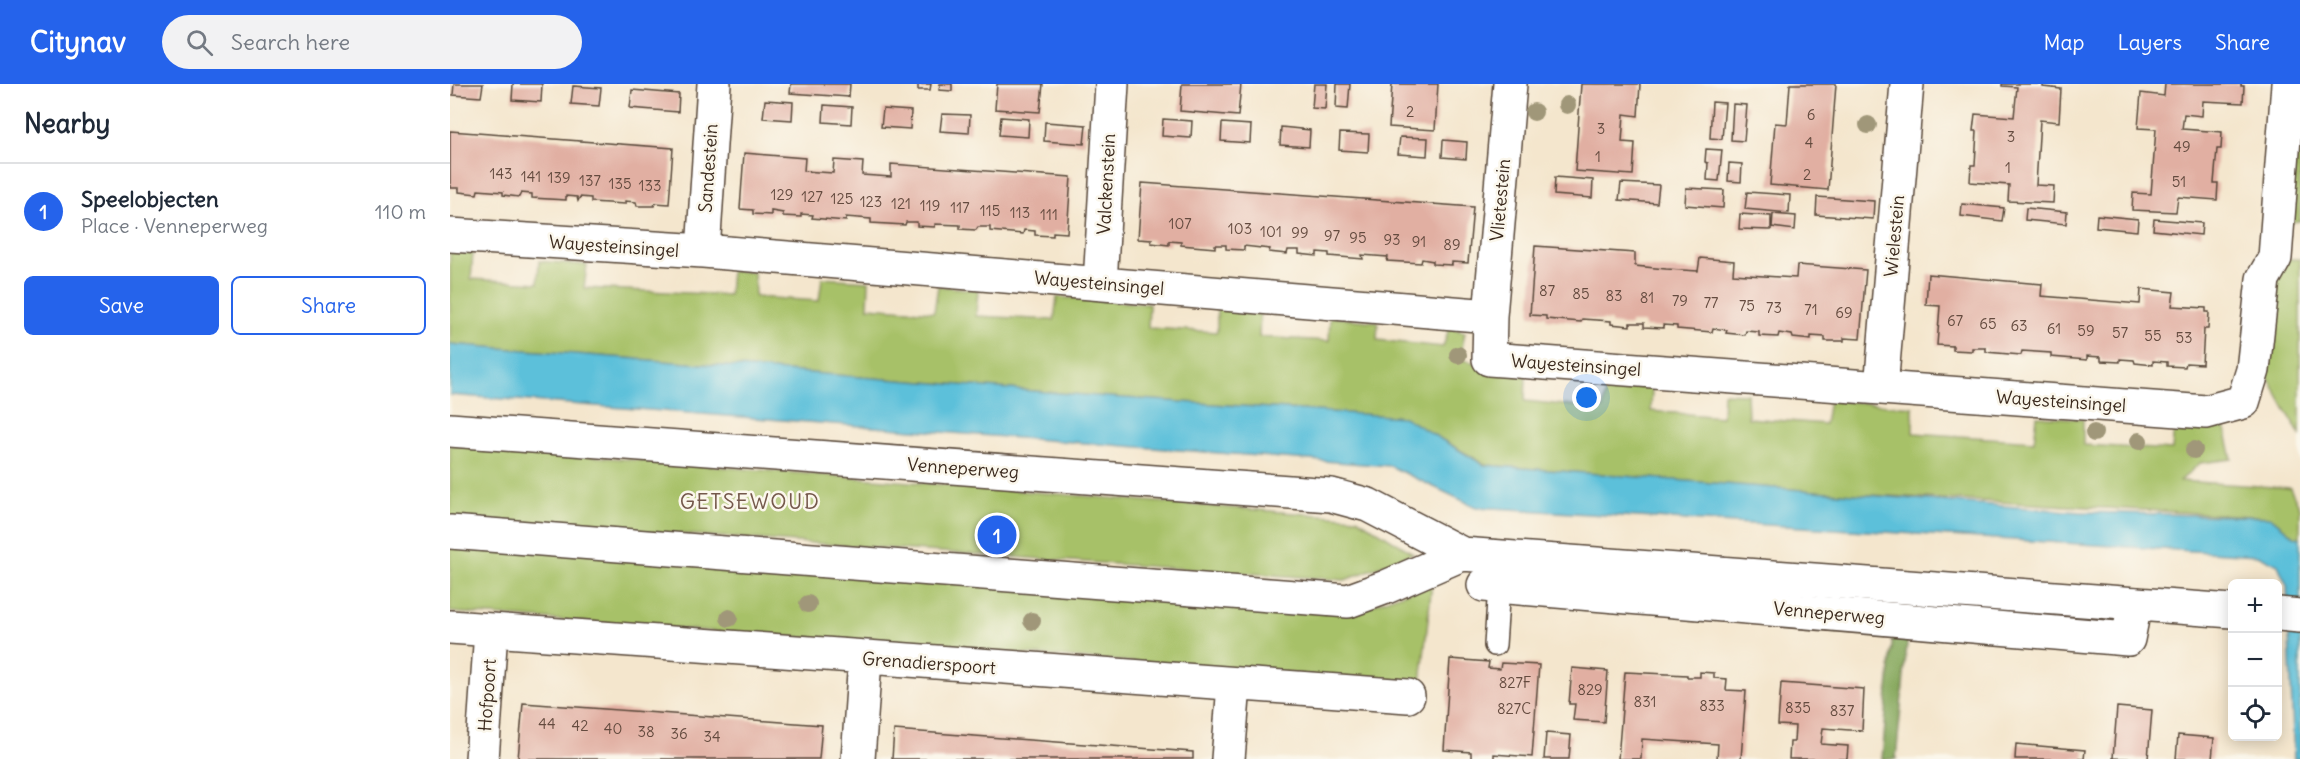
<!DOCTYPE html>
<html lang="en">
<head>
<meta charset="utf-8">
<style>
  body { margin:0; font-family:Delius,sans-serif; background:#f2f2f3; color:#1f2937 }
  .controls { position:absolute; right:18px; bottom:18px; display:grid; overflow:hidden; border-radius:9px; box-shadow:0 3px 15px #0003 }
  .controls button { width:54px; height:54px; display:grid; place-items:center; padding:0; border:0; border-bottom:2px solid #e0e1e3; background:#fff; color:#1f2937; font:30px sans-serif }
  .you { position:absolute; left:1137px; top:314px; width:21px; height:21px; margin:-15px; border:4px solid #fff; border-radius:50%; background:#1a73e8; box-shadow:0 0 0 9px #1a73e833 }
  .badge { display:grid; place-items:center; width:39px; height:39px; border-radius:50%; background:#2563eb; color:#fff; font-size:20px; font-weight:700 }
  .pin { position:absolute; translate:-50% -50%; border:3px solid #fff; box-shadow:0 2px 6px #0006 }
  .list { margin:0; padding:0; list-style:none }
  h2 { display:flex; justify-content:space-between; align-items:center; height:78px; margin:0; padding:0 24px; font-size:26px }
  h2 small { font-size:20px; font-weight:400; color:#747a83 }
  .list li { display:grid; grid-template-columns:39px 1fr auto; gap:18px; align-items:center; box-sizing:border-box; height:96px; padding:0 24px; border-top:2px solid #e0e1e3 }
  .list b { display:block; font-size:22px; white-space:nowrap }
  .list p { margin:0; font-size:20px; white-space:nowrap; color:#747a83 }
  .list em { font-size:20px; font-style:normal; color:#747a83 }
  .actions { display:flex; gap:12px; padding:18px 24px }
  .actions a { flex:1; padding:14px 0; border:2px solid #2563eb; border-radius:9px; text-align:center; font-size:21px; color:#2563eb }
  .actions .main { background:#2563eb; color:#fff }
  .icon { flex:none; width:33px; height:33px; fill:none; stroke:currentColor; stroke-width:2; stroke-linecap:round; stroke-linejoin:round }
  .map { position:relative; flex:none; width:1850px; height:675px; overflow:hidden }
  header { display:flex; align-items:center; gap:36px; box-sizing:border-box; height:84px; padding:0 30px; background:#2563eb; color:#fff }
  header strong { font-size:28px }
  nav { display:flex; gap:33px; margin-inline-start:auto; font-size:21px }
  .search { width:420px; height:54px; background:#f2f2f3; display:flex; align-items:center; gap:15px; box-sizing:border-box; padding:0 21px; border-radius:33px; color:#747a83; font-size:22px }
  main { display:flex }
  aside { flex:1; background:#fff }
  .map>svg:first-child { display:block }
  .green { fill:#a7c168; stroke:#717643; stroke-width:1.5 }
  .forest { fill:#85a75c; stroke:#60683d; stroke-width:1.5 }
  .water { fill:#5cc0da; stroke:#4c757c; stroke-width:1.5 }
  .building { fill:#e1afa2 }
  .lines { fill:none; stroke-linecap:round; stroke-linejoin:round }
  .lane-casing { stroke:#574638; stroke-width:24 }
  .street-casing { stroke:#574638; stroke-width:36 }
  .secondary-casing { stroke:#574638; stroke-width:36 }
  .lane { stroke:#fff; stroke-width:21 }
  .street { stroke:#fff; stroke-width:33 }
  .secondary { stroke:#fff; stroke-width:33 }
  .tree { fill:#a09779 }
  .labels { text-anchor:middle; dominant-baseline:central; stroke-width:5; stroke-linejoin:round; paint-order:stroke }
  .number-label { font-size:15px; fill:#644b3f }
  .street-label { font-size:18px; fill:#3b2a1e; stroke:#fbf7ec }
  .quarter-label { font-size:21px; letter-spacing:1.5px; fill:#75594c; stroke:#fbf7ec }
</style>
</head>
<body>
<header>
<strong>Citynav</strong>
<div class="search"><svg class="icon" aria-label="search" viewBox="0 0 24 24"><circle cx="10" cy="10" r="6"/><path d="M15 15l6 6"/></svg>Search here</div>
<nav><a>Map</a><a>Layers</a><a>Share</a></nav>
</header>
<main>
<aside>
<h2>Nearby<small></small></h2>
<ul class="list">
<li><span class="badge">1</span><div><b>Speelobjecten</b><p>Place · Venneperweg</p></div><em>110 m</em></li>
</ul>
<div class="actions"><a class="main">Save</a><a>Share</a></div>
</aside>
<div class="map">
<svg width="1850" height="675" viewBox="0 0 1850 675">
  <rect width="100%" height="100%" fill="#fbf7ec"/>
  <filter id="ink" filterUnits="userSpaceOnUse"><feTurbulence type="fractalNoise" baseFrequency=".0167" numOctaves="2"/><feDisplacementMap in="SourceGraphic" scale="12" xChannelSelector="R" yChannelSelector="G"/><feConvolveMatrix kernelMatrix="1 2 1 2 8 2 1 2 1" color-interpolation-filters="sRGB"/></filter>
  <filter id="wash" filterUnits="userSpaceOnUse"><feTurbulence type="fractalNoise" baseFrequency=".008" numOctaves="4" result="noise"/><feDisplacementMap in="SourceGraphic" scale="24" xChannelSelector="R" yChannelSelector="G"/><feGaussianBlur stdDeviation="1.35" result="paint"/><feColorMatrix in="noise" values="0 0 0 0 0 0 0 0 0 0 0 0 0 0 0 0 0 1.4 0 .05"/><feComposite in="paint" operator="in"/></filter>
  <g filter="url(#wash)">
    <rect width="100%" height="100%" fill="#f4e6cd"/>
    <!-- green -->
    <path class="green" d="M1846 63H1850V137L1840 138Z
      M0 168 23 169 21 195 88 199 89 177 137 181 134 204 279 211 281 187 304 188 305 213 369 217 372 194 419 197 418 223 484 228 488 202 528 206 526 232 604 236 607 213 699 220 698 244 767 248V224L810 230 809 253 879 257 880 233 928 238 927 256 993 263 999 244 1015 248 1010 275 1076 292 1075 317 1153 325 1156 301 1202 303 1201 327 1272 333 1273 309 1297 310 1298 334 1375 340 1379 316 1463 323V349L1584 357 1587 332 1633 335V361L1722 366 1724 342 1775 344 1782 375 1750 379 1730 397 1840 404 1850 424V454L1844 452 1820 433 1402 410 1036 381 953 333 659 313 0 260Z
      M1836 175H1850V351L1815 288 1822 210Z
      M0 361 907 434 963 469 895 496 0 434Z
      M0 454 913 524 982 499 971 599 0 528Z"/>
    <!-- forest -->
    <path class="forest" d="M1443 549 1458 550 1446 675H1432Z"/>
    <!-- water -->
    <path class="water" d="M0 260 659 313 954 333 1034 381 1630 428 1820 433 1844 452 1850 454V675H1844L1837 502 1828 481 1808 471 1026 423 940 382 0 311Z"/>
    <g id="blocks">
      <!-- building -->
      <path class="building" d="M4 0H33L31 13 3 11Z
        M63 0H92L91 18 62 16Z
        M341 0H400L399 13 340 9Z
        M468 0H481L480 6H468Z
        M490 0H502V7L489 6Z
        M547 0H593L590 28 545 25Z
        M732 0H791L788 32 730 27Z
        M864 0H877L875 25 862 24Z
        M887 0H900L898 25 886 24Z
        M942 0H988L985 46 939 43Z
        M1131 0H1190L1188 32 1174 30 1172 58 1185 59 1183 91 1125 87Z
        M1340 0H1386L1378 106 1320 101 1325 39 1337 40Z
        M1552 0H1593V3L1611 5 1609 38 1590 36 1586 101 1604 102 1603 119 1558 117 1559 101 1520 98 1521 81H1525L1527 47H1523L1525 30 1564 33 1567 3 1552 2Z
        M1715 0H1791V2H1794L1793 19 1753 17 1752 32 1734 30 1732 45 1772 48 1771 65H1767L1764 99H1768L1767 116 1728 113 1726 128 1682 126 1683 109 1701 110 1706 45 1688 44 1691 9 1714 12Z
        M123 2 151 4 149 22 121 20Z
        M182 6 229 10 228 28 180 24Z
        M315 16 343 18 342 36 313 34Z
        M1262 18 1275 19 1272 55 1260 54Z
        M1283 20 1297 21 1294 57 1281 56Z
        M374 21 402 23 401 40 373 38Z
        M433 25 461 27 460 45 431 43Z
        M492 30 520 31 519 49 490 47Z
        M551 33 579 35 578 53 549 51Z
        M713 35 742 37 741 54 712 52Z
        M595 38 636 41 634 60 594 57Z
        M772 39 801 41 800 59 771 57Z
        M831 43 860 46 859 63 830 61Z
        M0 47 223 64 219 120 205 119 204 122H187L186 118 175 117V120L141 118V114L130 113 128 117 127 113 116 112V116L82 114V110L71 109 69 113 53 111V108L28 106 27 110 9 108V104H0Z
        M890 49 919 50 918 68 889 66Z
        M950 53 978 54 977 72 948 70Z
        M993 56 1017 58 1016 75 992 73Z
        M1256 65 1272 66 1269 97 1257 96 1258 79 1255 78Z
        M294 69 355 74 354 87 383 89 384 76 413 78 412 91 441 93V80L621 93 617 149 603 148V152L585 151V147L574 146 573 150 540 147V143H528L526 146 510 145V141L485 140V143L467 142V138H456L455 141 421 139V135L396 133V137L362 134 363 131 351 130V133L333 132V129L321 127V131L303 130V126L290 125Z
        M1279 79 1292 80 1291 98 1278 97Z
        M1105 93 1143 96 1142 114 1104 111Z
        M692 99 1023 123 1018 179 1002 178V181L983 180V177L972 175 971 179 937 177 938 173 912 171 913 175 879 172V169L867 168V172L849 170V166H838L837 170 819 168 820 165 794 162V166L776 165V161H765V164L731 161V158L719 157V161L701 159 702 156 688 155Z
        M1171 99 1209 101 1207 119 1169 116Z
        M1236 104 1274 106 1273 124 1235 121Z
        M1297 108 1340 111 1339 129 1295 125Z
        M1367 113 1424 117 1423 135 1366 131Z
        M1512 120 1554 124 1552 137 1511 132Z
        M1576 124 1617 128 1616 140 1575 136Z
        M1290 130 1321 132V146L1289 145Z
        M1323 130 1346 132 1345 146 1322 143Z
        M1647 131 1688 135 1687 147 1646 143Z
        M1704 135 1752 139 1751 151 1703 146Z
        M1085 162 1185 169V182L1216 185 1248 187 1250 174 1284 177 1283 190 1346 194 1347 181 1416 186 1410 255 1394 254V257H1375V253L1361 252V256L1343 254 1342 251 1329 249 1328 253 1309 252V248L1296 247 1295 251 1276 249 1277 246 1263 244 1262 248 1227 245V242L1213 241V244L1194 243V239H1180V242L1161 240V237L1132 235 1131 238 1096 235V232L1080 231Z
        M1478 190 1592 200 1591 212 1690 220 1691 205 1724 208 1722 222 1756 224V228H1759L1758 245H1754L1752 280 1736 279 1735 283 1717 282V278L1703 277V281L1685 279 1684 276 1670 275V278L1651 277V273L1637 272V276L1601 273V269L1572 267 1571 271 1536 268V264H1522V267L1503 266V262L1487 261 1490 222 1476 221Z
        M1000 575 1039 578 1038 584 1050 585 1051 579 1089 581 1082 673 1044 670V675H1021V668L994 666Z
        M1122 584 1158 587 1154 638 1123 636 1125 620H1119Z
        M1175 588 1237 591V593H1250V588L1264 589V594L1277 595 1276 606 1296 607 1291 675H1267L1268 660 1192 655 1191 675H1168Z
        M1331 599 1414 605 1412 647 1373 644 1371 660 1398 662 1397 675H1339L1340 658H1344L1345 642 1328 641Z
        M73 619 372 641 369 675H68Z
        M1667 623 1702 626 1698 675 1663 674Z
        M444 646 743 668V675H442Z
        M1096 649 1121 651 1119 675H1094Z
        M1728 651 1764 654 1762 675H1726Z
        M1566 660 1635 666 1634 675H1565Z"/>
    </g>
  </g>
  <g filter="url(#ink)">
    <use href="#blocks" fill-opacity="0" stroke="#574638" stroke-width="1.5"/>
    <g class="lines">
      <defs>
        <path id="lane" d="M1045 561 1049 502"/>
        <path id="street" d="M0 151 253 167 1040 232 1039 275 1756 328 1793 318 1803 286 1813 195 1825 174 1838 0
          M253 167 264 0
          M650 199 662 0
          M1040 232 1060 0
          M1431 304 1457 0
          M1034 501 1678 555 1685 520
          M0 543 958 612
          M32 675 41 547
          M408 675 415 575
          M778 675 784 601"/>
        <path id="secondary" d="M0 346 881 411 918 421 1012 470 1782 527
          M0 448 898 517 936 503 1012 470
          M1828 530 1850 532"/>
      </defs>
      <!-- lane casing -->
      <use href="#lane" class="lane-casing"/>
      <!-- street casing -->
      <use href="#street" class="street-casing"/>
      <!-- secondary casing -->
      <use href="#secondary" class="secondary-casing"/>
      <!-- lane -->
      <use href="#lane" class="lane"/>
      <!-- street -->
      <use href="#street" class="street"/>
      <!-- secondary -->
      <use href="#secondary" class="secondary"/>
    </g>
    <!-- trees -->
    <g class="tree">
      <circle cx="1117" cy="21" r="9"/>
      <circle cx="1084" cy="28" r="9"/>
      <circle cx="1418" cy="41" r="9"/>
      <circle cx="1008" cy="271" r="9"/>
      <circle cx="1644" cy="349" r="9"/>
      <circle cx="1689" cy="357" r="9"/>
      <circle cx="1744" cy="366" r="9"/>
      <circle cx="358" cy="520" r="9"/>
      <circle cx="279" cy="534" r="9"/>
      <circle cx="582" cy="537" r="9"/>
    </g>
  </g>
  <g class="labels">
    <!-- number labels -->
    <g class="number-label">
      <text x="960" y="27">2</text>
      <text x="1361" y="30">6</text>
      <text x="1151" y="44">3</text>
      <text x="1561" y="52">3</text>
      <text x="1359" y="58">4</text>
      <text x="1732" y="62">49</text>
      <text x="1148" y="72">1</text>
      <text x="1558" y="83">1</text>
      <text x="51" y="89">143</text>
      <text x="1357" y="90">2</text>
      <text x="81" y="92">141</text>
      <text x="109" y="93">139</text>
      <text x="140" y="96">137</text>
      <text x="1729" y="97">51</text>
      <text x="170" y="99">135</text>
      <text x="200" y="101">133</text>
      <text x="332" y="110">129</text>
      <text x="362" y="112">127</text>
      <text x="392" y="114">125</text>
      <text x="421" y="117">123</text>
      <text x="451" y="119">121</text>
      <text x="480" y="121">119</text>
      <text x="510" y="123">117</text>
      <text x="540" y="126">115</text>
      <text x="570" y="128">113</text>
      <text x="599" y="130">111</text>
      <text x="730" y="139">107</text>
      <text x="790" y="144">103</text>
      <text x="821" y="147">101</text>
      <text x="850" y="148">99</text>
      <text x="882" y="151">97</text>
      <text x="908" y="153">95</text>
      <text x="942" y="155">93</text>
      <text x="969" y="157">91</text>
      <text x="1002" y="160">89</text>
      <text x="1097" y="206">87</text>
      <text x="1131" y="209">85</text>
      <text x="1164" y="211">83</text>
      <text x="1197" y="213">81</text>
      <text x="1230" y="216">79</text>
      <text x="1261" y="218">77</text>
      <text x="1297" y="221">75</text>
      <text x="1324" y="223">73</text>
      <text x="1361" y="225">71</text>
      <text x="1394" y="228">69</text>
      <text x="1505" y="236">67</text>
      <text x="1538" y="239">65</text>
      <text x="1569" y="241">63</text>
      <text x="1604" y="244">61</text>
      <text x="1636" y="246">59</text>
      <text x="1670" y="248">57</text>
      <text x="1703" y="251">55</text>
      <text x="1734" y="253">53</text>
      <text x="1065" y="598">827F</text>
      <text x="1140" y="605">829</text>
      <text x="1195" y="617">831</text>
      <text x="1262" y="621">833</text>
      <text x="1348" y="623">835</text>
      <text x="1064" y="624">827C</text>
      <text x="1392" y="626">837</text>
      <text x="97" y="639">44</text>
      <text x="130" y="641">42</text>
      <text x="163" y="644">40</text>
      <text x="196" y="647">38</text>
      <text x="229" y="649">36</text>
      <text x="262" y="652">34</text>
    </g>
    <!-- street labels -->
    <g class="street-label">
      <text transform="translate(258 84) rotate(-86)">Sandestein</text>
      <text transform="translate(656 100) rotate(-87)">Valckenstein</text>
      <text transform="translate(1050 116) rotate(-85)">Vlietestein</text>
      <text transform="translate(1444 152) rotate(-85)">Wielestein</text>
      <text transform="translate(164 162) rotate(4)">Wayesteinsingel</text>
      <text transform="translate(649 199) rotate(5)">Wayesteinsingel</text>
      <text transform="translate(1126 281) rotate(4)">Wayesteinsingel</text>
      <text transform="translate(1611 317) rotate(4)">Wayesteinsingel</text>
      <text transform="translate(513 384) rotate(4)">Venneperweg</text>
      <text transform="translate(1379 529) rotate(5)">Venneperweg</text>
      <text transform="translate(479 579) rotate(4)">Grenadierspoort</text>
      <text transform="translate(37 611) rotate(-86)">Hofpoort</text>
    </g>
    <!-- quarter labels -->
    <g class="quarter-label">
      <text x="300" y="417">GETSEWOUD</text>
    </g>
  </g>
</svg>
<div class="controls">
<button>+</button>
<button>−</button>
<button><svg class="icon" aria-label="locate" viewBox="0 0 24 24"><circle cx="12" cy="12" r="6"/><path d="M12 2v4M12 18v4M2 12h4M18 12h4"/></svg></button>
</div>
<div class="you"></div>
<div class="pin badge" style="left:547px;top:451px">1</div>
</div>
</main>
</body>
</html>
